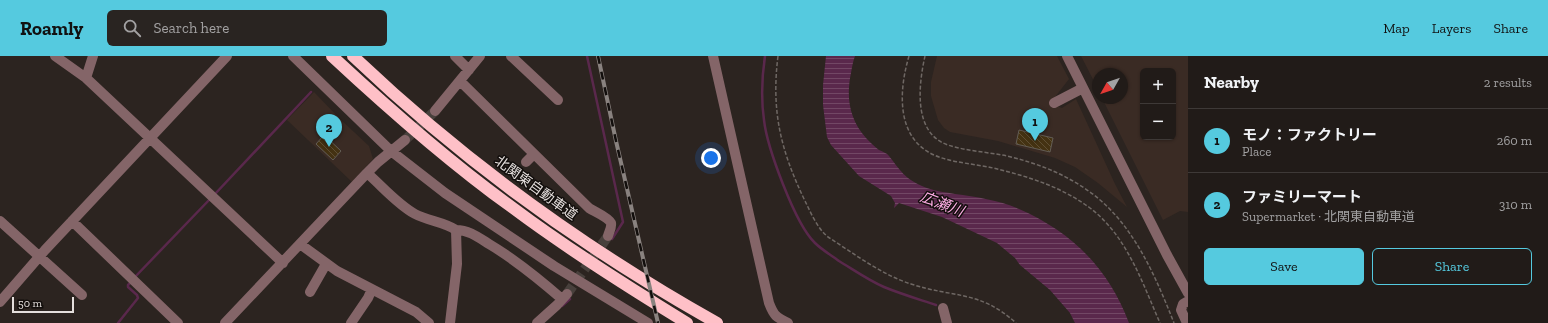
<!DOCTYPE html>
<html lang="en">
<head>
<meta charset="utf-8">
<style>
  body { margin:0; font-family:"Zilla Slab","Noto Sans JP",serif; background:#292421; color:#f1f3f6 }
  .controls { position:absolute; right:12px; top:12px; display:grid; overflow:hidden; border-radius:6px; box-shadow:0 1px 3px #0004 }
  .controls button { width:36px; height:36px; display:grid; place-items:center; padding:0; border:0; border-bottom:1px solid #3e3937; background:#211b18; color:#f1f3f6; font:20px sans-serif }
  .compass { position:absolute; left:1092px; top:12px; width:36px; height:36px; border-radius:50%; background:#211b18; box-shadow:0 1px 3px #0004; rotate:230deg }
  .scale { position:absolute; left:12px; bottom:10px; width:62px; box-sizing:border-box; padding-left:4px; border:2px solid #e5dfdd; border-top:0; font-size:11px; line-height:14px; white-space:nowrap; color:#e5dfdd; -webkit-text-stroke:3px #120e0c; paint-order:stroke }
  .you { position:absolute; left:711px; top:102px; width:14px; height:14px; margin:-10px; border:3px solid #fff; border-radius:50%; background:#1a73e8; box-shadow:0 0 0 6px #1a73e833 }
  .badge { display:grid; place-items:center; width:26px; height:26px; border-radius:50%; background:#55cadf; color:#111; font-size:13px; font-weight:700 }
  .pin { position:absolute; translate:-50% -33px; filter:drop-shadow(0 1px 2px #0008) }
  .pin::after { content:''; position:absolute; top:21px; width:14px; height:12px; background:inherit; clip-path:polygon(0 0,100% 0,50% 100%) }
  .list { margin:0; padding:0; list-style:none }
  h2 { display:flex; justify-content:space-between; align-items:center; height:52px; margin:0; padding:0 16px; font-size:17px }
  h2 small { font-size:13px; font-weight:400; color:#a2a1a2 }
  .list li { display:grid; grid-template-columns:26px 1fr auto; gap:12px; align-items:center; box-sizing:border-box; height:64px; padding:0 16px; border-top:1px solid #3e3937 }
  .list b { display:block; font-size:15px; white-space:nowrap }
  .list p { margin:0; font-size:13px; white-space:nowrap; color:#a2a1a2 }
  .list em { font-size:13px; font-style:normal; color:#a2a1a2 }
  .actions { display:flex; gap:8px; padding:12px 16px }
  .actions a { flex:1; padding:9px 0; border:1px solid #55cadf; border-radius:6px; text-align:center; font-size:14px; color:#55cadf }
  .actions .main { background:#55cadf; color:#111 }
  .icon { flex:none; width:22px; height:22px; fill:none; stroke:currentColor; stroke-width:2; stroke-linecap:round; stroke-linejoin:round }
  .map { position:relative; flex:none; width:1188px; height:267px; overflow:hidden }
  header { display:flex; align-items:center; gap:24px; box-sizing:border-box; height:56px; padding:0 20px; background:#55cadf; color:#111 }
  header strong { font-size:19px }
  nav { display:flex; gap:22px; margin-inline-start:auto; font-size:14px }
  .search { width:280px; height:36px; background:#292421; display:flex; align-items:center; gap:10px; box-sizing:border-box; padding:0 14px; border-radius:6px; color:#a2a1a2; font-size:15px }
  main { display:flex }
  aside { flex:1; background:#211b18 }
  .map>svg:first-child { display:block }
  .built { fill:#3a2b24; fill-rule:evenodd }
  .water { fill:url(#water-rules) }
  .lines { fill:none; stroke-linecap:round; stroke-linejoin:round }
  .stream { stroke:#5a284c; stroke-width:2.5 }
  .building { fill:url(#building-back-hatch); stroke:#635d55 }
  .minor-tunnel { stroke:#48403c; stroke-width:10; stroke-dasharray:10 5; stroke-linecap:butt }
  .path { stroke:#6f6864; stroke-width:1.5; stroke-dasharray:4 2; stroke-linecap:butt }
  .minor { stroke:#846568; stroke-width:10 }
  .highway { stroke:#fec0c7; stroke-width:12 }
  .rail-casing { stroke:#89827f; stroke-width:4 }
  .rail { stroke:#120e0c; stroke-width:2.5; stroke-dasharray:8; stroke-linecap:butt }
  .labels { text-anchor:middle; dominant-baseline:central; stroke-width:3; stroke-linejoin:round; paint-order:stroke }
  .street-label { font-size:14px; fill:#e5dfdd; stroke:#120e0c }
  .water-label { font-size:15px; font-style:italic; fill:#feace5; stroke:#120e0c }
</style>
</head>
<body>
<header>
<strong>Roamly</strong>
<div class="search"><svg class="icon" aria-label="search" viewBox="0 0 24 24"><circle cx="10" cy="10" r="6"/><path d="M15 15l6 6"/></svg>Search here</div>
<nav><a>Map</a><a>Layers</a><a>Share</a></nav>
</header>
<main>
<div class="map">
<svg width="1188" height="267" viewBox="0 0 1188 267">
  <defs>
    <pattern id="water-rules" width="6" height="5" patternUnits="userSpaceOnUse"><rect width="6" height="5" fill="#5a284c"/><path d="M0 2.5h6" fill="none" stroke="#724765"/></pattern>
    <pattern id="building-back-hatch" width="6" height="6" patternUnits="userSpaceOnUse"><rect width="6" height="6" fill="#443212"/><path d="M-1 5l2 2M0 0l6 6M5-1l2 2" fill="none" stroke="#5f4f34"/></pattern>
  </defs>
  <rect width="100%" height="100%" fill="#2c2420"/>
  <!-- built -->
  <path class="built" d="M937 0H1057L1069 23 1055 41 1056 50 1062 52 1076 43 1115 128 1127 151 1098 127 1075 111 1055 102 998 85 950 76 944 72 938 64 931 40V26Z
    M1081 0H1188V156L1180 155 1163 164 1102 42H1122V18H1098V33ZM1143 15H1173V81H1143Z
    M314 36 339 62 369 90 373 103 352 126 287 64Z"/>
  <!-- water -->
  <path class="water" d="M826 0H855C853 5 852 11 851 17 846 41 849 63 866 82 870 86 875 91 879 94 883 96 887 97 889 100 901 115 904 122 922 130 933 135 944 136 955 138 976 141 999 144 1019 153 1072 176 1109 213 1129 267H1075L1070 257 1050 234 1020 209 1015 202 997 187 942 161 899 147 894 152 895 147 891 140 859 120 831 89 827 81 823 49V29Z"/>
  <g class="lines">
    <!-- stream -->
    <path class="stream" d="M587 0 623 166 612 183
      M765 0C762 20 761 43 764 64 767 91 795 168 815 187 822 194 831 199 839 205 854 214 868 224 884 231 901 238 918 243 936 249
      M215 138 311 36
      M134 222 211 142
      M562 250 570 243
      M118 267 138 242 137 239 128 231V229L131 226"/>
  </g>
  <!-- building -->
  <path class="building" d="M1019 74 1053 82 1050 96 1016 88Z
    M324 79 341 95 333 104 316 88Z"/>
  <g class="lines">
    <!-- minor-tunnel -->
    <path class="minor-tunnel" d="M405 84 435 55
      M567 238 608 180"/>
    <!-- path -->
    <path class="path" d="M778 0C771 56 781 95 805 145 811 157 817 172 828 181 853 197 882 219 911 228 953 242 980 234 1016 267
      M909 0C898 37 896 86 939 101 956 107 975 108 993 112 1027 120 1062 131 1090 152 1127 180 1142 226 1160 267
      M925 0C919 27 912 77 948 89 966 95 988 96 1007 100 1037 107 1065 118 1090 136 1133 167 1155 219 1174 267"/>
    <!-- minor -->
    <path class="minor" d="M55 0 86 22 283 207
      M293 0 391 95 445 137 554 210 648 267
      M455 0 469 14
      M511 0 558 44
      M713 0 769 247C774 260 776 261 788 267
      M1067 0 1167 199 1188 237
      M86 22 93 0
      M460 25 589 152C595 156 608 161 611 167 612 171 609 176 608 180
      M1054 47 1083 32
      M435 55 480 0
      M526 106 534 98
      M367 117C382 130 397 148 415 158 428 165 444 166 456 174
      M0 165 82 239
      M72 165 178 267
      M300 188 337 215 416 256 429 267
      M310 236 326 208
      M0 246 45 194 227 0
      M943 252 947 267
      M225 267 367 117 378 106 405 84
      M351 267 368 242 372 233
      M450 267 457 208 456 174C469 174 478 181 489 188 516 204 539 223 562 243
      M537 267 557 249 567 238
      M1187 267 1181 254 1183 248 1188 245"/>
    <!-- highway -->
    <path class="highway" d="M332 0C390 54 449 106 513 152 569 194 628 231 687 267
      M353 0C462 104 585 193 717 267"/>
    <defs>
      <path id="rail" d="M598 0 616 85 658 267"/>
    </defs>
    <!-- rail casing -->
    <use href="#rail" class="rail-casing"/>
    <!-- rail -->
    <use href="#rail" class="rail"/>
  </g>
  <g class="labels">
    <!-- street labels -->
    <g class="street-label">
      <text transform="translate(536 132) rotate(36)">北関東自動車道</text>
    </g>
    <!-- water labels -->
    <g class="water-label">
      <text transform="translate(942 148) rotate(21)">広瀬川</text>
    </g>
  </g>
</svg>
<div class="controls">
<button>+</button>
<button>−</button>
</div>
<svg class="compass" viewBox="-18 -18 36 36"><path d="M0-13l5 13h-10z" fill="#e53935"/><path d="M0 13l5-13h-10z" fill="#a2a1a2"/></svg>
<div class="scale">50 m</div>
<div class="you"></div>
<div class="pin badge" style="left:1035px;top:85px">1</div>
<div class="pin badge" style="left:329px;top:91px">2</div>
</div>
<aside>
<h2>Nearby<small>2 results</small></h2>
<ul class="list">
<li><span class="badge">1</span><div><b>モノ：ファクトリー</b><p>Place</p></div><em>260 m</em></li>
<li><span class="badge">2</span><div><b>ファミリーマート</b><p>Supermarket · 北関東自動車道</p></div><em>310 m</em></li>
</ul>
<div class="actions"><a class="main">Save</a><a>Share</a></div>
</aside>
</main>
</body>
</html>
